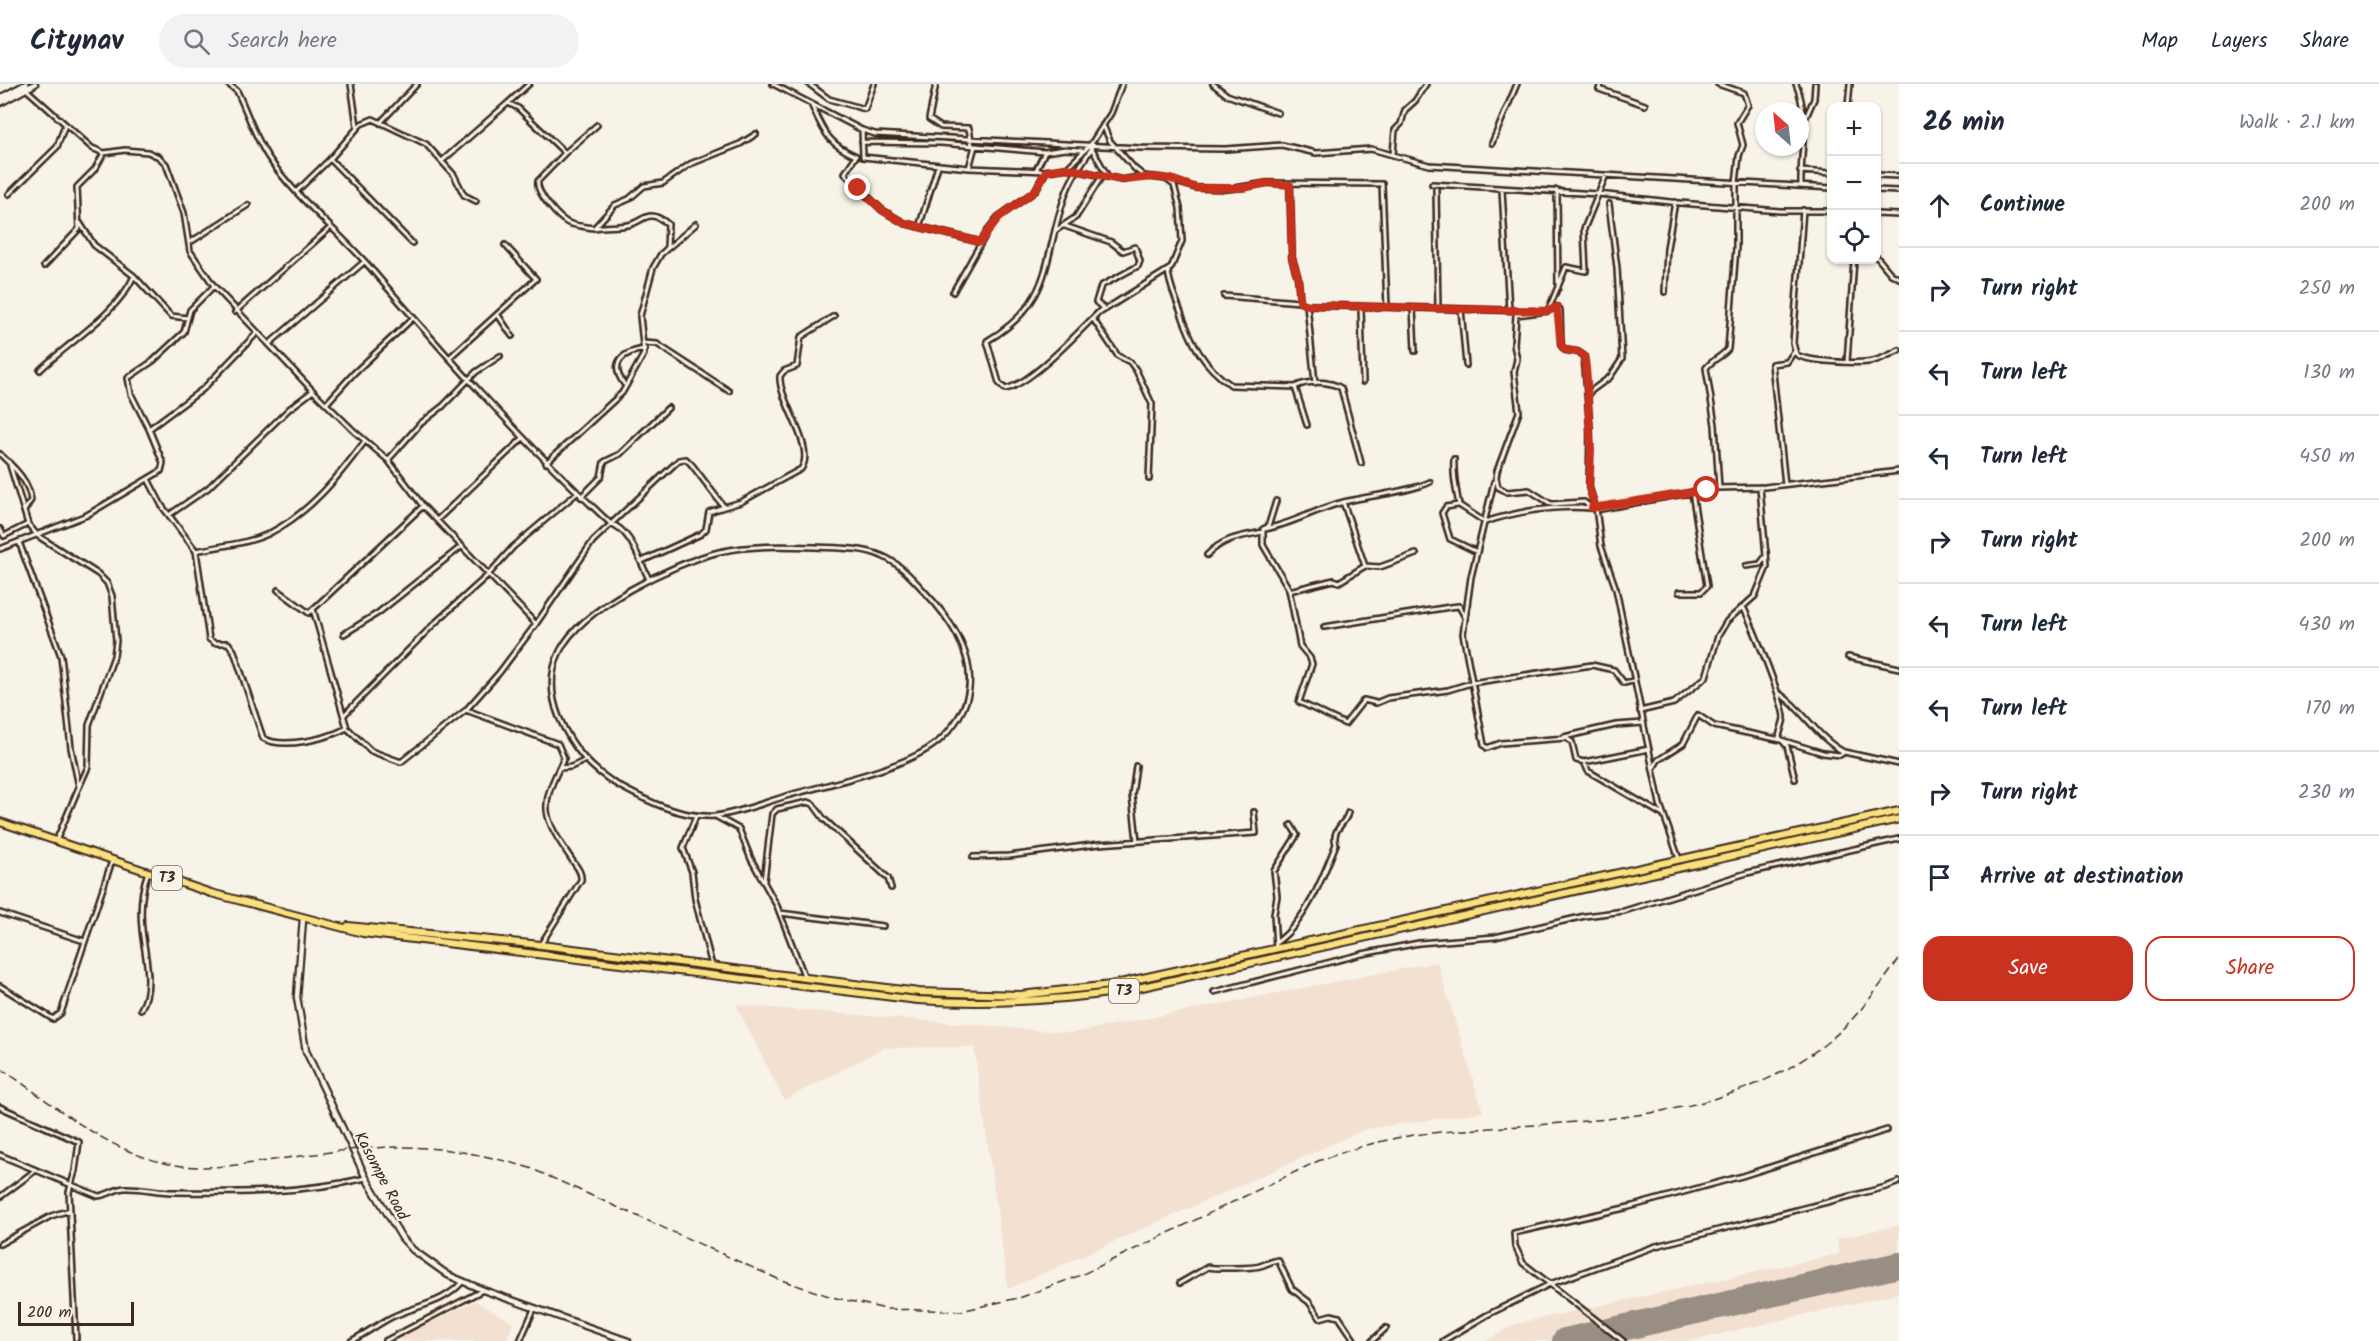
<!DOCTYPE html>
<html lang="en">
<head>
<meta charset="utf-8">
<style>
  body { margin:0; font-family:Kalam,sans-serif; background:#f2f2f3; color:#1f2937 }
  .controls { position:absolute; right:18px; top:18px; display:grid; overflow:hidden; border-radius:12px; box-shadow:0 2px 4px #0004 }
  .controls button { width:54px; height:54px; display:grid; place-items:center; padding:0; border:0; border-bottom:2px solid #e0e1e3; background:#fff; color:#1f2937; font:30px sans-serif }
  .compass { position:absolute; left:1755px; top:18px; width:54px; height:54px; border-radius:50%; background:#fff; box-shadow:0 2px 4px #0004; rotate:333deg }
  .scale { position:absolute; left:18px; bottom:15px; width:116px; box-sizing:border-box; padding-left:6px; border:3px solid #3b2a1e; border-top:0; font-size:16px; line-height:21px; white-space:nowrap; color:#3b2a1e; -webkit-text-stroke:4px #f7f3e8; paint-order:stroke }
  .stop { position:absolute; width:18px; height:18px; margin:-14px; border:4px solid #c8321e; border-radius:50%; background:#fff }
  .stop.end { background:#c8321e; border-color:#fff; box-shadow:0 2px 6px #0008 }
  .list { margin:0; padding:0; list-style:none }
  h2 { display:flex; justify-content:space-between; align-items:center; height:78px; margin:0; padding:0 24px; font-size:26px }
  h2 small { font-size:20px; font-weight:400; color:#747a83 }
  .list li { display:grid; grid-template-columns:39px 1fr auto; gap:18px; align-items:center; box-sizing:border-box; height:84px; padding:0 24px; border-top:2px solid #e0e1e3 }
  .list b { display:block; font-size:22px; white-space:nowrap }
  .list em { font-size:20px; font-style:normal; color:#747a83 }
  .actions { display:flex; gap:12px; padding:18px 24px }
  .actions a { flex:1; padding:14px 0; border:2px solid #c8321e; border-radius:18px; text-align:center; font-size:21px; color:#c8321e }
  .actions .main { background:#c8321e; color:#fff }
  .icon { flex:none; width:33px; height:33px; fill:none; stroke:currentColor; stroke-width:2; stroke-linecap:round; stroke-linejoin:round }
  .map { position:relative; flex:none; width:1899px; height:1257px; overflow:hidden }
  header { display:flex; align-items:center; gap:36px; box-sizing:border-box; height:84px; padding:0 30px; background:#fff; border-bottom:2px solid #e0e1e3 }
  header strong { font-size:28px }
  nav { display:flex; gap:33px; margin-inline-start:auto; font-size:21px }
  .search { width:420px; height:54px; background:#f2f2f3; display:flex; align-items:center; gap:15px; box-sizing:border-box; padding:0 21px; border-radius:33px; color:#747a83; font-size:22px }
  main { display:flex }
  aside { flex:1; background:#fff }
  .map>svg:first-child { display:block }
  .built { fill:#f3e0d1 }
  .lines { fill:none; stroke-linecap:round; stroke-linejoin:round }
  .runway { stroke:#998e83; stroke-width:26 }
  .street-casing { stroke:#3b2a1e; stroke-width:8 }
  .secondary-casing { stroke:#3b2a1e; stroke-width:9 }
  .highway-casing { stroke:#3b2a1e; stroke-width:10 }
  .street { stroke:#f7f3e8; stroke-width:3 }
  .secondary { stroke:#f7f3e8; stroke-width:4.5 }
  .highway { stroke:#fbe080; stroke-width:6 }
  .rail { stroke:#3b2a1e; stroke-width:1.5; stroke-dasharray:9 4.5; stroke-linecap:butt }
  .route { stroke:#c8321e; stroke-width:8 }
  .labels { text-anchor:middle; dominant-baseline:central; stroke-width:5; stroke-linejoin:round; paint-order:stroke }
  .shield { fill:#f7f3e8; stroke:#73665b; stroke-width:1.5 }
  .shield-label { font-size:15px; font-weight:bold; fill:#3b2a1e }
  .street-label { font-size:16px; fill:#3b2a1e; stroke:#f7f3e8 }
</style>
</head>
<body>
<header>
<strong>Citynav</strong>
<div class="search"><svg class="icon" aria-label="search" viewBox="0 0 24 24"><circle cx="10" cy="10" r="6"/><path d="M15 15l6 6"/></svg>Search here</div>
<nav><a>Map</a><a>Layers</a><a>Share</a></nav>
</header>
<main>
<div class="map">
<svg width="1899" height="1257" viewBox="0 0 1899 1257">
  <rect width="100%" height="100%" fill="#f7f3e8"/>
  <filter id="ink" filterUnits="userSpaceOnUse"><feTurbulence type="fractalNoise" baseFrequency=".0167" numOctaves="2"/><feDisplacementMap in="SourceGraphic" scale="12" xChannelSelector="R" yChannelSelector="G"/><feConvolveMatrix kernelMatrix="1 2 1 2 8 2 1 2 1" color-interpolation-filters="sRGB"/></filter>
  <g filter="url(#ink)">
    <!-- built -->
    <path class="built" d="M1437 878 1483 1028 1366 1045 1008 1205 974 963 884 964 784 1016 736 921 1072 949Z
      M1899 1141V1209L1691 1257H1486L1515 1240 1839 1170 1837 1155Z
      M475 1217 513 1239 506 1257H400L398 1254Z"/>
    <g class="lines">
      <!-- runway -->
      <path class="runway" d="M1565 1257 1899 1181"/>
      <defs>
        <path id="street" d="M228 0 237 7C247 28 255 53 268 73 295 113 335 144 367 180 444 270 523 358 610 439 632 447 639 477 649 495
          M351 0 357 42
          M773 0 862 46 875 50 1140 64 1225 65 1282 61 1316 69 1371 65 1429 81 1832 104
          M809 0 829 15 865 25 874 0
          M936 0 929 35 941 43 969 44 972 62
          M1213 0 1227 11 1278 29
          M1601 0 1599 5 1645 21
          M1718 0 1744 9 1748 21 1737 39 1743 61 1739 72 1736 99V164L1728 265C1722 273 1714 274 1706 284L1715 341 1719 404
          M1796 0C1810 33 1800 67 1801 102
          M26 5 92 64 104 69 125 66 148 68 159 73 166 80 184 129 190 167 214 202 313 307 355 348 388 376 423 422 536 540
          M508 19 529 0
          M812 22C824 48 828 60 856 72L845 89 847 92 882 126 904 139 980 158
          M1848 22 1850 0
          M1806 33 1814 15 1815 0
          M380 39 417 0
          M862 46 863 73 969 84
          M862 58 941 59 1045 68 1065 65 1082 66
          M1492 59 1517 0
          M975 62 969 84 1046 87 1067 84 1122 96 1144 92
          M1091 63 1107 91
          M565 69 538 97C535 108 560 137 571 140 578 142 587 143 594 144L615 121 629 115 644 102 663 99 690 80 740 60 756 50
          M1393 70 1395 46 1401 40 1405 26 1415 17 1426 0
          M330 75 361 40 373 35 426 60 454 91 464 111 476 117
          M442 77 508 19 518 24 565 69 597 41
          M1067 84 1091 60 1111 29 1122 0
          M1036 86 1045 68
          M1800 87 1832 89
          M1606 91 1584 145 1586 187 1566 183 1548 227 1516 231 1514 261 1517 275 1514 288 1519 328 1497 387 1496 394 1498 403 1507 408 1529 406 1551 420 1584 418 1592 424 1601 425 1716 404 1765 403 1899 387
          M1876 91 1899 92
          M1166 95 1196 104 1228 105 1267 99 1382 100 1387 223
          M1432 100 1598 110 1680 119 1780 127H1832
          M1290 101 1292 174 1298 194 1300 218
          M1436 105 1438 225
          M1502 106 1509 226
          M1557 106 1558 204
          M1876 106 1899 107
          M297 107 330 75 412 159
          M9 110 57 63 65 41
          M1803 126 1793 259 1796 270C1804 278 1861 280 1873 277 1882 275 1891 270 1899 266
          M1876 130 1899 131
          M1065 142 1111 158 1123 167 1135 163 1140 177 1138 182 1101 202 1096 218 1103 224C1081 245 1032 300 1005 305L999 299 987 257C1055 217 1042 176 1065 112 1071 94 1082 79 1092 64
          M919 143 938 82
          M594 144C606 142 617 143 628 141 644 138 647 123 668 140L667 164
          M1055 147 1076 133 1102 92
          M189 159 248 121
          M1876 172 1891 190 1899 194
          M44 182 79 145 77 103 95 85 104 69
          M1168 186C1169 201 1175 212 1180 226 1191 257 1202 282 1231 301L1295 303 1307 341
          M134 192 171 232 188 234
          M953 208 990 143 998 133 1035 107 1046 87
          M1665 208 1667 164 1675 118
          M1224 212 1300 218 1307 221 1534 227
          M1307 221 1315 299
          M1361 223 1363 298
          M1413 224 1415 267
          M1461 225 1466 281
          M235 228 330 144
          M1101 228 1171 184 1182 157 1180 124 1174 101 1166 95 1144 92 1135 85 1110 57 1103 41
          M498 231 512 252
          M1093 235 1118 272 1130 278 1136 286 1152 320 1149 395
          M644 259 657 260 729 307
          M269 260 364 178
          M449 274 536 195 505 161
          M1847 278 1854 176
          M40 286C69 258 118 229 134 192L94 161 80 139
          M624 300C609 279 622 268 645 265
          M1295 303C1307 296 1330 297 1341 304L1361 379
          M1587 310 1610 293 1622 275 1617 184 1609 120
          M326 320 354 289 412 235
          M149 345 131 310 128 294 153 277 184 248 190 226 214 202
          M0 370C14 384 28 395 31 416L24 427
          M1454 375C1453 393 1456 405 1459 421L1485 438C1518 427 1557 421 1592 424L1594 419 1589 403 1590 345 1584 272 1578 268 1565 266 1561 261 1560 226 1557 223 1549 225
          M388 376 420 340 443 322 476 288 500 272
          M9 378 28 440 38 452 98 490 107 499 112 512 116 557 114 572 89 641 88 683 79 703
          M546 379 622 309 644 270 640 232 653 184 661 170 696 140
          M148 395 162 422 196 467 209 555 214 559H228L234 567 263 654C283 666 328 654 347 644
          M1494 398 1471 493 1463 550 1484 661 1487 664 1501 659 1566 654 1572 658 1576 676 1584 678 1649 665
          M1785 400 1772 280 1787 278 1794 268
          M581 413 601 393 604 378 620 370 668 324
          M1276 417 1268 443 1263 445V461L1289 505 1300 562 1310 574 1312 580 1299 618 1345 640 1364 616 1376 619 1388 614 1448 606 1471 599 1592 581 1614 586 1624 599 1633 597
          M1458 421 1446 423 1442 429 1450 455 1477 468
          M1596 424 1601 462 1616 505 1660 720 1679 775
          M169 431 208 404 289 325 313 307
          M437 436 522 355
          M0 445 4 452 28 440
          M1265 445C1294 440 1319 423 1348 417 1369 412 1413 407 1430 398
          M19 458 61 572 71 664 79 703 56 757
          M815 463C836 464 862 463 882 472 899 479 912 494 924 507 965 550 993 604 942 654 913 683 831 699 790 711 765 718 740 729 715 732 682 734 649 718 621 703 591 686 572 664 559 633 550 610 549 589 560 567 581 524 674 479 719 468 750 461 783 462 815 463Z
          M0 465 87 431 161 387 163 379 149 345 203 305 256 250
          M196 467C219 462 247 460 268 450 310 429 338 393 365 357
          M1207 471C1223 454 1241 452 1263 448
          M642 477 701 450 706 445 709 428 724 423
          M1365 482 1380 483 1416 470
          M1746 482 1760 480 1766 472 1760 403
          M278 506 309 529 423 422
          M1289 507 1334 496 1339 498 1365 482 1343 418
          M1679 508H1701L1707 502 1692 408
          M1743 523C1751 537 1784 620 1784 634 1783 640 1780 647 1779 653L1787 662 1795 695
          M313 525 347 644 371 667 401 678 466 626 499 589 536 540 593 457 679 376 686 375 692 381 724 423 741 418 801 385C817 364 778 317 780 292L784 287 797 282 801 253 834 232
          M1324 543 1450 523 1459 522 1465 533
          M344 550 378 529 462 462
          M1848 573 1899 584
          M1780 610C1804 626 1817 654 1844 668
          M466 626 558 660 564 674C539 724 541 730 572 776 576 782 582 788 581 796L541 860
          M1640 627 1674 619 1706 593 1718 552 1727 537 1755 512 1767 483 1766 467
          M344 631 435 539 488 491 513 463 577 409
          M1564 653 1616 641 1643 639
          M1584 678 1588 687 1663 731
          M1136 682 1132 711 1137 757
          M1654 683 1658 676 1683 660 1698 631 1714 642 1781 656 1823 669 1840 671 1844 668 1899 680
          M559 684 571 683 586 676
          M696 732 683 764 692 788 695 815 712 882
          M717 733 739 745 751 775 777 822 805 894
          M973 773 1009 772 1099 760 1256 749 1254 728
          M764 797 772 730 777 725 808 718 813 720 824 735 888 794 891 804
          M0 829 84 857
          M780 829 883 842
          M1277 858C1307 836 1323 793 1336 760 1331 745 1345 741 1348 729
          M1276 864 1274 830 1277 812 1274 787 1297 751 1291 741
          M0 902 53 935 61 929 112 777
          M1214 908 1362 870 1419 859 1495 853 1585 832 1624 827 1747 789 1899 755
          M141 925C155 902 144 869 142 845 140 825 141 807 148 788
          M0 1023 79 1058 75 1087 69 1108 76 1255
          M0 1071 98 1112C108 1111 115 1105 124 1104 141 1103 157 1108 174 1108 239 1109 303 1109 366 1094
          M0 1113 36 1086
          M0 1160 51 1132 70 1126
          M1180 1199 1208 1183C1215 1185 1253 1184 1260 1182 1267 1180 1271 1177 1278 1176L1292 1205 1309 1218 1320 1234 1331 1231 1339 1233 1355 1257
          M351 1257C365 1250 378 1240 392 1233 417 1221 444 1220 463 1197
          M385 1257 483 1206
          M520 1257 534 1225
          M1372 1257 1386 1244
          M1443 1257 1487 1231 1550 1200 1656 1162 1886 1103 1899 1098
          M1623 1257 1523 1179 1515 1162 1514 1149 1629 1123 1742 1092 1887 1046"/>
        <path id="secondary" d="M0 14 26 0
          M0 19 35 0
          M303 835 297 913 306 967 366 1094 402 1154 413 1166 448 1191 483 1206 628 1257"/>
        <path id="highway" d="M0 738 211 809 363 849 918 916C988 921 1054 917 1124 907L1899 735
          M348 842 541 861 919 908 1020 911 1111 901 1899 727"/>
      </defs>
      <!-- street casing -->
      <use href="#street" class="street-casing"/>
      <!-- secondary casing -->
      <use href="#secondary" class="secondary-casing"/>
      <!-- highway casing -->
      <use href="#highway" class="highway-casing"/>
      <!-- street -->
      <use href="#street" class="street"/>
      <!-- secondary -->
      <use href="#secondary" class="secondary"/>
      <!-- highway -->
      <use href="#highway" class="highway"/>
      <!-- rail -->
      <path class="rail" d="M0 984C56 1021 114 1075 183 1082 223 1086 262 1077 301 1072 390 1059 443 1058 530 1084L778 1195 832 1213 886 1225 961 1227 1022 1213 1081 1191 1318 1077C1343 1068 1367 1060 1392 1055 1424 1048 1458 1047 1491 1044 1604 1036 1731 1033 1825 960 1855 937 1877 906 1899 875"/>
    </g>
  </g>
  <g class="lines" filter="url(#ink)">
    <!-- route -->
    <path class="route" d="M858 104 882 126 904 139 980 158 999 133 1035 107 1046 87 1067 84 1122 96 1155 93 1171 95 1196 104H1243L1267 99 1290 101 1292 174 1298 194 1300 218 1307 221 1548 227 1557 223 1561 261 1565 266 1578 268 1584 272 1586 284 1591 366 1589 404 1594 419 1592 424 1707 406"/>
  </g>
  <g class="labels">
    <!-- shield labels -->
    <g class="shield">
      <rect x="152" y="782" width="30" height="24" rx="4.5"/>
      <rect x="1109" y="895" width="30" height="24" rx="4.5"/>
    </g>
    <g class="shield-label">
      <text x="167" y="794">T3</text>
      <text x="1124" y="907">T3</text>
    </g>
    <!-- street labels -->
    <g class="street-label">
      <text transform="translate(381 1092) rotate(62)">Kasompe Road</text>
    </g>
  </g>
</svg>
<div class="controls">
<button>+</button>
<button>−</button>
<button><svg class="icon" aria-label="locate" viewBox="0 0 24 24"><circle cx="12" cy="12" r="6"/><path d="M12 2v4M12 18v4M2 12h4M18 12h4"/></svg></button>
</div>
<svg class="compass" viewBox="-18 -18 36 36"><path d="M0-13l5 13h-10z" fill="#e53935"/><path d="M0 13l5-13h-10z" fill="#747a83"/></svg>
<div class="scale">200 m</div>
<div class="stop" style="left:1707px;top:406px"></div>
<div class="stop end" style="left:858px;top:104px"></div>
</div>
<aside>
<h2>26 min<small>Walk · 2.1 km</small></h2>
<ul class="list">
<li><svg class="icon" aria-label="ahead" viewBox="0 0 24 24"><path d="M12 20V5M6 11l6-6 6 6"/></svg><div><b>Continue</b></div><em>200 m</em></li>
<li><svg class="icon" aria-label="right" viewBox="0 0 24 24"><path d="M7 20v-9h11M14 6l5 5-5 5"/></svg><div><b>Turn right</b></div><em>250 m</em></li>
<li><svg class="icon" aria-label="left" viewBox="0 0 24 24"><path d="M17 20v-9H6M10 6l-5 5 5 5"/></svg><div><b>Turn left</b></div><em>130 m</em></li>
<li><svg class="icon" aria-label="left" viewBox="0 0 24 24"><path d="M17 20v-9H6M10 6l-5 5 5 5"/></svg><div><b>Turn left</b></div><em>450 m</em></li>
<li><svg class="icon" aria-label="right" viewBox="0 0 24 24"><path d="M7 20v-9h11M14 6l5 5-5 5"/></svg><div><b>Turn right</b></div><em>200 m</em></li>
<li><svg class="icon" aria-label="left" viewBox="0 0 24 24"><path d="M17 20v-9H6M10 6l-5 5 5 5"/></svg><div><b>Turn left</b></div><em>430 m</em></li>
<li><svg class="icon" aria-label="left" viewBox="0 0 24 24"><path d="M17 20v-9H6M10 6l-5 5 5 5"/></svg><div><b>Turn left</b></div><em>170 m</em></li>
<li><svg class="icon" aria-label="right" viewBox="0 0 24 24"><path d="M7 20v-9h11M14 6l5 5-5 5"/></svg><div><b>Turn right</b></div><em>230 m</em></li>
<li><svg class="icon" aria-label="arrive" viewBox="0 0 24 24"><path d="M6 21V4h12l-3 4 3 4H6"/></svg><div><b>Arrive at destination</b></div></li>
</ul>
<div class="actions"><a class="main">Save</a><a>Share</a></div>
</aside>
</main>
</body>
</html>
